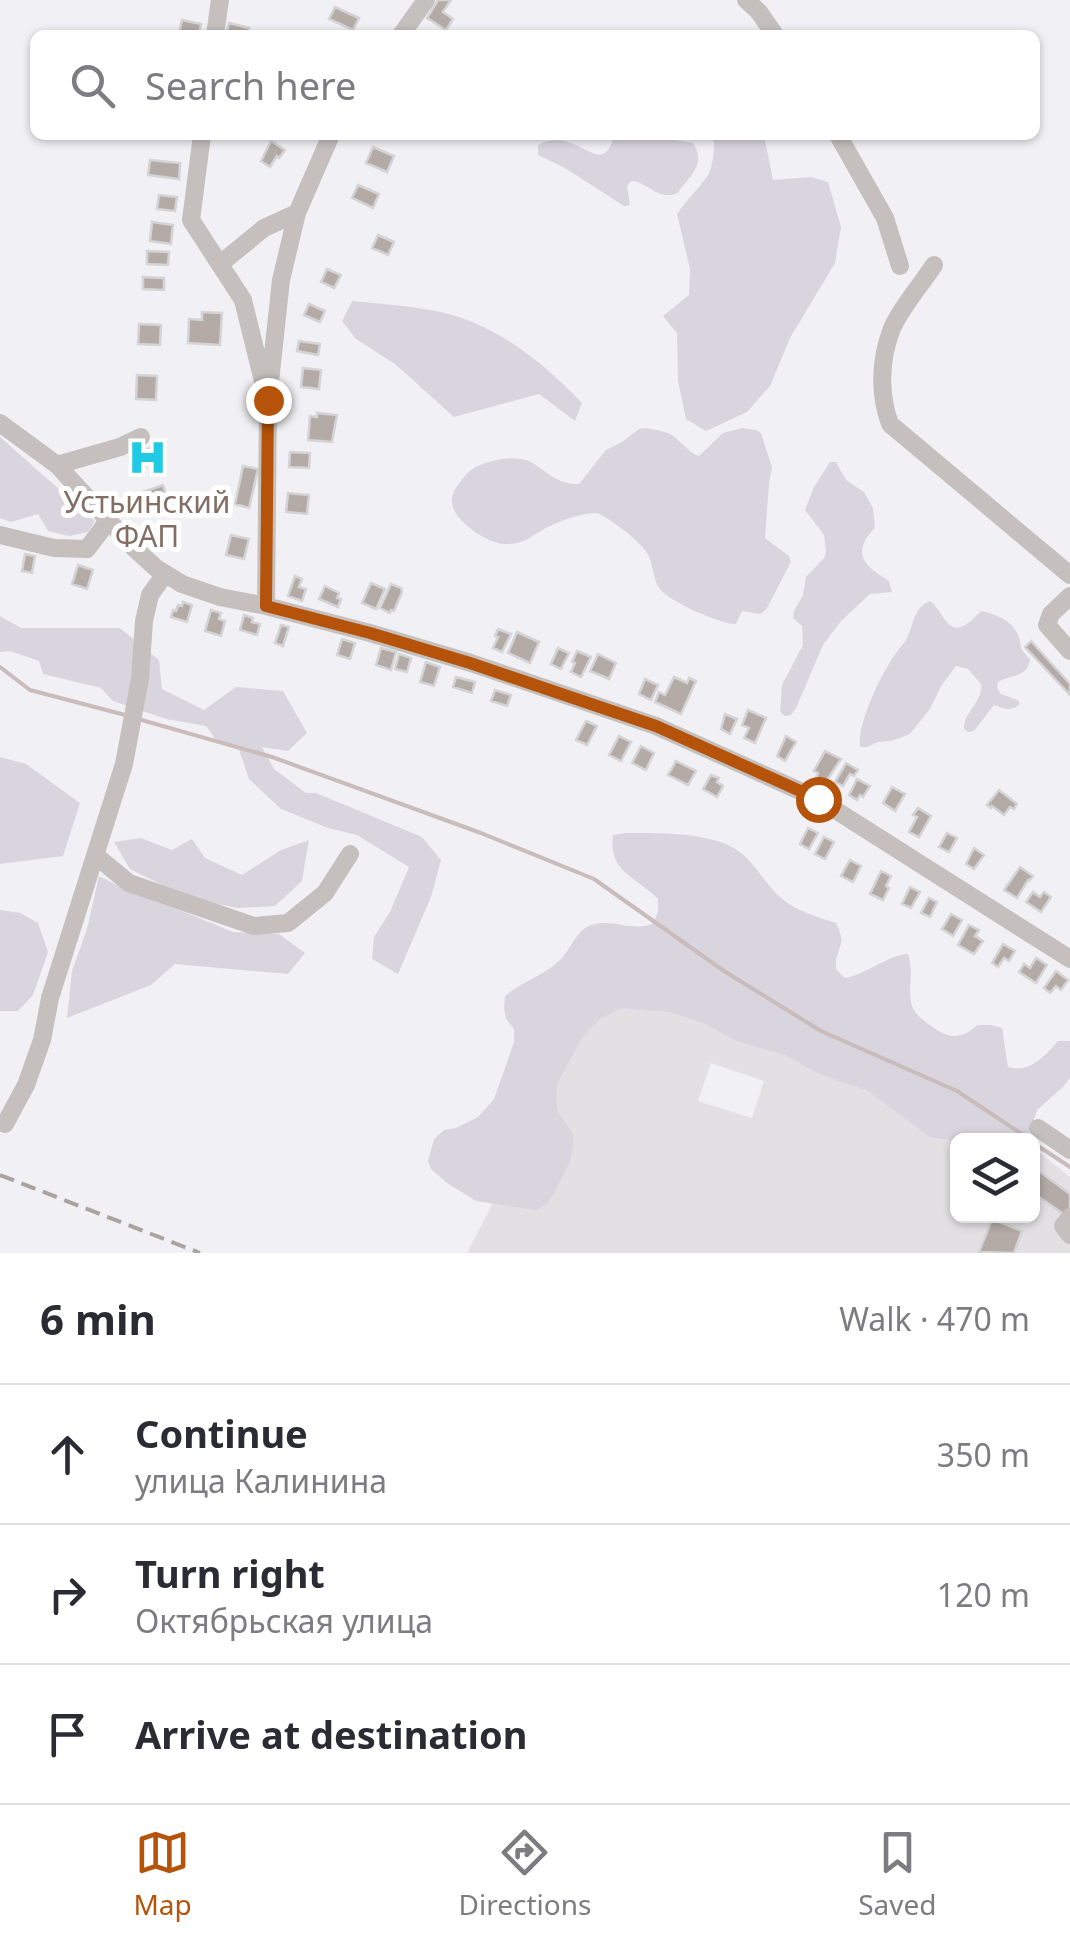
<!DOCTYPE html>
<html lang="en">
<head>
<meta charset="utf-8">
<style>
  body { margin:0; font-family:"Noto Sans",sans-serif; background:#f7f7f7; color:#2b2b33 }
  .controls { position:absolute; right:30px; bottom:30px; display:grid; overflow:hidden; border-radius:15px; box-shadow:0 2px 8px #0004 }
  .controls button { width:90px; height:90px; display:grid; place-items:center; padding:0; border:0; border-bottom:2px solid #e1e1e2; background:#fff; color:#2b2b33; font:50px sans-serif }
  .stop { position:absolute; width:30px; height:30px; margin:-22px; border:8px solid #b45309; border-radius:50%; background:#fff }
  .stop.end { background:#b45309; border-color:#fff; box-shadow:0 2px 10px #0008 }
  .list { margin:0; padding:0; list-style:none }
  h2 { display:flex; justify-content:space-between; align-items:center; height:130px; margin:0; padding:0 40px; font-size:42px }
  h2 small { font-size:32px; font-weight:400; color:#7c7c81 }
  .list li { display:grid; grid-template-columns:65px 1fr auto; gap:30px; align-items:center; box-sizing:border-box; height:140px; padding:0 40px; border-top:2px solid #e1e1e2 }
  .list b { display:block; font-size:38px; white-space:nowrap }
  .list p { margin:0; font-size:32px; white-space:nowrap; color:#7c7c81 }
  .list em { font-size:32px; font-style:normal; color:#7c7c81 }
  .icon { flex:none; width:55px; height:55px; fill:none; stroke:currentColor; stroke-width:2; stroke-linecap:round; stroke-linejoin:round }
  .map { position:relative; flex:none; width:1070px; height:1253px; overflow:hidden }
  .search { position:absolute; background:#fff; box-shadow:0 2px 8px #0004; left:30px; right:30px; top:30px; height:110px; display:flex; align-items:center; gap:25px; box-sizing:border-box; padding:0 35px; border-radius:15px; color:#7c7c81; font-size:38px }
  .sheet { height:550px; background:#fff }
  nav { display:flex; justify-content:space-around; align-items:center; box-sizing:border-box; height:140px; border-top:2px solid #e1e1e2; background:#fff; font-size:28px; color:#7c7c81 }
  nav a { display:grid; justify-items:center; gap:5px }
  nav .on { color:#b45309 }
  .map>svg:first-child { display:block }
  .built { fill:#e2e0e2; fill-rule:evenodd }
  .green { fill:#d9d5df }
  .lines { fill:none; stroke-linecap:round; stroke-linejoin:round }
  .stream { stroke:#c9bcba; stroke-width:4 }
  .building { fill:#b4aba6; stroke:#d4d4d6; stroke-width:2.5 }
  .minor { stroke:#c5c0bd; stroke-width:18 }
  .rail { stroke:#aba39e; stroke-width:4; stroke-dasharray:15 8; stroke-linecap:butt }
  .route { stroke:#b45309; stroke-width:12 }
  .labels { text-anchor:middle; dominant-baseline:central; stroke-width:10; stroke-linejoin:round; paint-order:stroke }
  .poi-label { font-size:30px; fill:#826e63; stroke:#fff }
</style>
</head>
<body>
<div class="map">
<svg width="1070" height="1253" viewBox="0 0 1070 1253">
  <rect width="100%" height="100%" fill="#f1f1f5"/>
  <!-- built -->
  <path class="built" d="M615 967 978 1104 1024 1140H958V1216H1032L1033 1147 1070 1177V1253H467ZM711 1063 764 1081 752 1118 698 1101Z"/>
  <!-- green -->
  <path class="green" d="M610 135H641L693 143C705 161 694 173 682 187 677 193 678 195 669 195 654 196 645 181 631 181L627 186 630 205 624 206 565 168 538 155V145C567 129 590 159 603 154 608 152 611 145 613 140Z
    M714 135H764L773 180 811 177 828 182 841 227 835 263 790 338 770 386 747 412 706 431 686 419 678 381 677 333 663 316 689 295 690 269 677 214C686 200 699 189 708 175 714 164 714 148 714 135Z
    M352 301C378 304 405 305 430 310 491 320 540 359 582 403L575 421 539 394 454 417 395 364 356 339 342 321Z
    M645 428C657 430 669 431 678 440 687 447 688 452 699 456L723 433 742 428 756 430 761 433 772 467 769 483 765 538 789 556 791 562 766 610 760 614 742 611 736 624C722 625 668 601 660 589 652 579 654 564 647 553 637 538 614 522 598 513 580 513 563 520 546 528 531 536 524 545 504 544 487 543 453 521 452 502 451 495 456 487 461 481 465 475 471 469 478 466 492 460 516 454 531 462 548 472 558 485 579 484L606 450 622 442 639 429Z
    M0 437 95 521 88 532 69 536 48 531 38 514 11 522 0 518Z
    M830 462H836L846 480 864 492 873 508 875 527C872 532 867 536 865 541 854 562 876 572 889 581L892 592 870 594 841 621 823 645 796 708 791 715 785 716 780 712 782 685 803 645 802 626 793 618 794 611 803 595 806 577 824 558 826 552 824 535 805 510 814 487Z
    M930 601C943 610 948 639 968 623 973 620 976 615 981 611 995 614 1012 620 1018 635 1023 647 1017 646 1030 659L1028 667C1020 678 1009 675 998 682L997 688 1001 694 1018 700 1020 704C1012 712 1004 709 994 705L974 731 968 732 964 729C963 712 983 703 981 684L968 669 956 666 941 686 930 709 910 734 891 741 878 742 867 747H860C857 724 879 679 892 659 896 652 902 646 906 640 914 626 913 607 930 601Z
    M0 616 21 628H120L159 660 162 689 204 710 236 687 283 691 307 733 288 751 262 747 274 769 306 793H316L422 837 441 860 431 897 398 974 372 959 374 937 390 912 409 867 357 835 328 828 281 809 249 779 239 750 218 743 206 726 166 719 113 701 101 688 43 674 39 661 10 651 0 652Z
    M0 757 26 764 80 803 63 856 0 864Z
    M625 833C657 833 703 832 732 847 753 858 763 882 780 897 796 911 817 917 836 923 849 948 834 947 836 969L845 978C868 974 885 956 908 954 915 973 906 992 913 1008 916 1015 924 1021 930 1025 948 1039 960 1040 978 1025H991L1002 1028 1008 1067C1030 1073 1044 1057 1058 1041H1070V1078L1063 1087 1037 1110 1030 1132 1022 1140 957 1141 930 1137 868 1091 817 1073 785 1055 736 1041 706 1024 670 1012 621 1008 600 1019 582 1038 557 1084 556 1099 558 1112 573 1134V1147L570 1162 553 1195 546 1205 535 1210 476 1201 447 1183 431 1169 428 1161 434 1139 444 1130 456 1128 478 1117 494 1099 514 1042V1029L506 1019 504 1008 505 996C521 982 543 976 559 961 571 950 575 931 591 925 613 918 635 933 654 923L658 911V899C638 878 607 872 613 835Z
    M141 838 172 850 192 839 205 858 242 875 281 850 309 840 302 881 275 906 238 908 188 898 130 869 114 842Z
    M99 876 137 895 182 911 233 932 279 934 305 953 288 974 175 964 151 985 67 1018 72 971 87 929Z
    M0 910 20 913 38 923 48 952 33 995 18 1011H0Z"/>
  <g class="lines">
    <!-- stream -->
    <path class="stream" d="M0 667 30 690 129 716
      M138 719 272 757 481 833 594 879 724 971 821 1031 957 1091 1031 1140
      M1032 1142 1070 1167"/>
  </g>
  <!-- building -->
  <path class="building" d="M438 0H451L443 12 453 19 446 30 427 18Z
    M335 7 359 18 353 30 329 19Z
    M182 20 201 24 199 35 179 33Z
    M229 23 249 28 247 35H226Z
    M271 141 285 150 279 158 277 156 270 167 261 161Z
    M373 147 394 156 387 172 366 163Z
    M150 160 180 163 179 179 148 175Z
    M358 185 379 194 373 208 352 198Z
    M159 195 177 197 175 211 157 209Z
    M152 222 173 225 171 244 150 241Z
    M378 235 394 242 388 255 372 248Z
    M147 251 169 252 168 265 147 264Z
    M327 269 341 275 334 288 321 282Z
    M143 277 164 278V290L143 289Z
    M309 304 325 311 320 322 304 315Z
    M202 312 222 313 220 345 188 343 189 319 202 320Z
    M139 324 161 325 160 345 138 344Z
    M299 341 320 344 318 355 297 351Z
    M303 368 321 370 319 389 301 387Z
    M137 375 157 376 156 400 136 399Z
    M317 413 337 415 332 442 308 440 310 416 317 417Z
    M150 448 156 462 134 470 129 457Z
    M290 452 310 453 309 468 289 467Z
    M243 466 258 469 249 508 235 504Z
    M163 485 168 502 143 511 137 494Z
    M288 493 309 495 307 514 286 512Z
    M231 535 249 539 244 559 226 555Z
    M25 554 35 556 32 573 22 571Z
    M78 565 93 570 87 589 72 584Z
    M295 576 302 579 299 587 306 589 302 601 288 596Z
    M371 583 385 589 376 609 362 603Z
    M391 584 401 588 402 592 394 611 391 610 390 613 380 608Z
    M325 586 339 593 337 598 341 599 338 607 319 599Z
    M183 602 192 605 187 622 171 617 173 610 176 611 178 605 182 606Z
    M211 610 221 613 219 619 225 621 221 636 205 631Z
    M244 615 253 618 252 622 260 624 257 635 240 630Z
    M281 625 289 627 283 646 275 643Z
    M498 629 511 634 502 652 493 648 498 637 495 636Z
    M517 632 539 642 530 663 508 653Z
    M342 639 355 643 350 659 337 655Z
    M1031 641 1070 684V695L1025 647Z
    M381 648 396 652 391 670 376 665Z
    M558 648 569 653 561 669 551 664Z
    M577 651 591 657 581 677 571 672 575 663 572 662Z
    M399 654 411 658 407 672 395 669Z
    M598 654 616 663 609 679 590 671Z
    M426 662 440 667 434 686 420 682Z
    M456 677 475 682 472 693 453 687Z
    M674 677 687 683 689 678 696 681 681 714 655 702 659 692 665 695Z
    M645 679 658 685 651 700 639 694Z
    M495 690 511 695 507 706 491 701Z
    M748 710 766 718 755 743 744 738 749 728 742 725Z
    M725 714 737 719 730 734 721 729Z
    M586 721 597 726 587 745 576 740Z
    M619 736 631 742 621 761 609 755Z
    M786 736 796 742 785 761 777 756Z
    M641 746 654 753 646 770 632 763Z
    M825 751 841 759 825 783 816 778 818 773 814 771Z
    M676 761 696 771 688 785 668 775Z
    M846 763 858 770 854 776 850 774 843 786 835 782Z
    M711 775 719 778 717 782 723 786 717 797 703 789Z
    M857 779 870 786 863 797 860 795 857 800 849 795Z
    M892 787 905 794 895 811 883 803Z
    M999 790 1017 804 1014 809 1010 807 1004 815 992 806 991 808 987 805Z
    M918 808 931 816 919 837 909 832 917 817 913 815Z
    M808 828 818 833 809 849 800 844Z
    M947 833 957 838 949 852 939 847Z
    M824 837 834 842 825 859 815 854Z
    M974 848 984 855 974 869 966 864Z
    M850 860 861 866 853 882 841 876Z
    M1020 867 1033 876 1029 881 1028 880 1017 898 1004 890Z
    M881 871 891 876 886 886 889 888 883 900 870 894Z
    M910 887 920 892 911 908 902 904Z
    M1033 892 1040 897 1044 892 1051 897 1041 912 1026 902Z
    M929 898 937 902 930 917 921 913Z
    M951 914 962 920 953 936 942 929Z
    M969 925 979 930 975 936 983 941 974 954 958 945Z
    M1003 944 1015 951 1009 961 1004 958 998 967 992 963Z
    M1036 958 1047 965 1036 983 1019 972 1024 964 1030 968Z
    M1056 971 1068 980 1061 990 1056 986 1050 993 1044 988Z
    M1032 1166 1070 1194V1208L1065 1215 1032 1192Z
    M992 1219 1022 1231 1014 1253 979 1252Z"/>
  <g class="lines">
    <!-- minor -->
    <path class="minor" d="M746 0 759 12 775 35
      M215 35 220 0
      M401 35 426 0
      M202 135 191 220 243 300 264 385
      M838 135 885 218 900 266
      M220 264 264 228 297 213
      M934 265C921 285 899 310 891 331 880 361 879 394 890 424L1070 575
      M0 423 57 465 133 547 156 568 182 584 220 597 266 606 370 633 471 663 656 726 818 799 1070 959
      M57 465 120 447 141 437
      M0 535 54 548 87 549 108 521
      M1070 596 1051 614 1047 625 1070 651
      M266 606 268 400 281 280 297 213 331 135
      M95 855 129 883 254 926 288 923 325 893 350 854
      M5 1124 26 1085 42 1040 50 998 124 764 140 679 144 621 150 595 165 574
      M1038 1128 1070 1150
      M1070 1217 1063 1226 1070 1235"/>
    <!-- rail -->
    <path class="rail" d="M0 1175 200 1253"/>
  </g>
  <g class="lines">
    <!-- route -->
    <path class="route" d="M268 400 266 606 370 633 470 663 656 726 818 799"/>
  </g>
  <!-- icons -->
  <defs>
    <symbol id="hospital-bare" viewBox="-9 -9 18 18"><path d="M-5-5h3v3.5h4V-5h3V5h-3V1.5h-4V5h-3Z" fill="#20cae5" stroke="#fff" stroke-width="2.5" paint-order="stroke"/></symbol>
  </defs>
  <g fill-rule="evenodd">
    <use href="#hospital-bare" x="120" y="430" width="55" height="55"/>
  </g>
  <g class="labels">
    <!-- poi labels -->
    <g class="poi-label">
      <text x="147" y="501">Устьинский<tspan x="147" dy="34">ФАП</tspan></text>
    </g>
  </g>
</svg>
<div class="controls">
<button><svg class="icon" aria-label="layers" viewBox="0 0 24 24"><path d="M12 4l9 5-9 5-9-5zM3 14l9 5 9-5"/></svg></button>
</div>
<div class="stop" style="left:818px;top:799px"></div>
<div class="stop end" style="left:268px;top:400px"></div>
<div class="search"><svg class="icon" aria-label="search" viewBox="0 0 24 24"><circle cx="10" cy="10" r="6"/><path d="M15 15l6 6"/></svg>Search here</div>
</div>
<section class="sheet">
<h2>6 min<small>Walk · 470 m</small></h2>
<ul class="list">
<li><svg class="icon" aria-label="ahead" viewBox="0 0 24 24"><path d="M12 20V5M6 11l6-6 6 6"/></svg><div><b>Continue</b><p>улица Калинина</p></div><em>350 m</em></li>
<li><svg class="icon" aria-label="right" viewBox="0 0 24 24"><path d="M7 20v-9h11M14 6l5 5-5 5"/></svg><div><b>Turn right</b><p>Октябрьская улица</p></div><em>120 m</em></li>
<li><svg class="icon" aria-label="arrive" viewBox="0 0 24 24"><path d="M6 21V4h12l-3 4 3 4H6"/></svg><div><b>Arrive at destination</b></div></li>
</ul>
</section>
<nav>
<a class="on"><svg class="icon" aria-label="map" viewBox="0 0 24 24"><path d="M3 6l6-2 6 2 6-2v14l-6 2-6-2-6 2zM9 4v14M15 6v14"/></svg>Map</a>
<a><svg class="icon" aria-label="directions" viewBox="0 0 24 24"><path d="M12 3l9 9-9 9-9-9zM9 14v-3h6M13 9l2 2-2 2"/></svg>Directions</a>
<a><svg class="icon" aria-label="saved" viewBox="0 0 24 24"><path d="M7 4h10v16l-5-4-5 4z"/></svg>Saved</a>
</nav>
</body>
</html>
